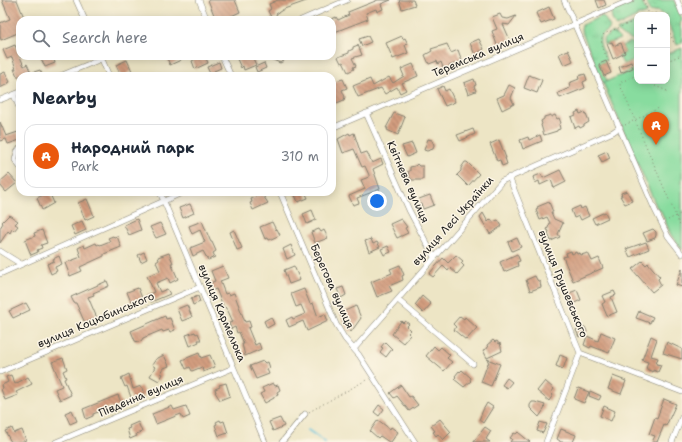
<!DOCTYPE html>
<html lang="en">
<head>
<meta charset="utf-8">
<style>
  body { margin:0; font-family:"Shantell Sans",sans-serif; background:#f6f6f7; color:#1f2937 }
  .controls { position:absolute; right:12px; top:12px; display:grid; overflow:hidden; border-radius:8px; box-shadow:0 2px 10px #0003 }
  .controls button { width:36px; height:36px; display:grid; place-items:center; padding:0; border:0; border-bottom:1px solid #e0e1e3; background:#fff; color:#1f2937; font:20px sans-serif }
  .you { position:absolute; left:377px; top:201px; width:14px; height:14px; margin:-10px; border:3px solid #fff; border-radius:50%; background:#1a73e8; box-shadow:0 0 0 6px #1a73e833 }
  .badge { display:grid; place-items:center; width:26px; height:26px; border-radius:50%; background:#ea580c; color:#fff; font-size:13px; font-weight:700 }
  .pin { position:absolute; translate:-50% -33px; filter:drop-shadow(0 1px 2px #0008) }
  .pin::after { content:''; position:absolute; top:21px; width:14px; height:12px; background:inherit; clip-path:polygon(0 0,100% 0,50% 100%) }
  .list { margin:0; padding:0; list-style:none }
  h2 { display:flex; justify-content:space-between; align-items:center; height:52px; margin:0; padding:0 16px; font-size:17px }
  h2 small { font-size:13px; font-weight:400; color:#747a83 }
  .list li { display:grid; grid-template-columns:26px 1fr auto; gap:12px; align-items:center; box-sizing:border-box; height:64px; margin:0 8px 8px; padding:0 8px; border:1px solid #e0e1e3; border-radius:12px }
  .list b { display:block; font-size:15px; white-space:nowrap }
  .list p { margin:0; font-size:13px; white-space:nowrap; color:#747a83 }
  .list em { font-size:13px; font-style:normal; color:#747a83 }
  .icon { flex:none; width:22px; height:22px; fill:none; stroke:currentColor; stroke-width:2; stroke-linecap:round; stroke-linejoin:round }
  .map { position:relative; flex:none; width:682px; height:442px; overflow:hidden }
  .search { position:absolute; background:#fff; box-shadow:0 2px 10px #0003; left:16px; top:16px; width:320px; height:44px; display:flex; align-items:center; gap:10px; box-sizing:border-box; padding:0 14px; border-radius:12px; color:#747a83; font-size:15px }
  .panel { position:absolute; background:#fff; box-shadow:0 2px 10px #0003; left:16px; top:72px; width:320px; height:124px; border-radius:12px }
  .map>svg:first-child { display:block }
  .grass { fill:url(#grass-tufts); stroke:#527c5e }
  .park { fill:#88dc9f; stroke:#527c5e }
  .lines { fill:none; stroke-linecap:round; stroke-linejoin:round }
  .stream { stroke:#5ec1dc; stroke-width:2 }
  .building { fill:url(#building-back-hatch) }
  .street-casing { stroke:#848070; stroke-width:6 }
  .path { stroke:#848070; stroke-width:1; stroke-dasharray:1 3; stroke-linecap:butt }
  .street { stroke:#fff; stroke-width:5 }
  .labels { text-anchor:middle; dominant-baseline:central; stroke-width:3; stroke-linejoin:round; paint-order:stroke }
  .street-label { font-size:11px; fill:#1c1c1c; stroke:#fcf5e5 }
</style>
</head>
<body>
<div class="map">
<svg width="682" height="442" viewBox="0 0 682 442">
  <defs>
    <pattern id="grass-tufts" width="24" height="20" patternUnits="userSpaceOnUse"><rect width="24" height="20" fill="#88dc9f"/><path d="M3 7l-1-3M5 7V3M7 7l1-3M15 17l-1-3M17 17v-4M19 17l1-3" fill="none" stroke="#75bc88"/></pattern>
    <pattern id="building-back-hatch" width="6" height="6" patternUnits="userSpaceOnUse"><rect width="6" height="6" fill="#d39d7f"/><path d="M-1 5l2 2M0 0l6 6M5-1l2 2" fill="none" stroke="#aa7f67"/></pattern>
  </defs>
  <rect width="100%" height="100%" fill="#fcf5e5"/>
  <filter id="ink" filterUnits="userSpaceOnUse"><feTurbulence type="fractalNoise" baseFrequency=".025" numOctaves="2"/><feDisplacementMap in="SourceGraphic" scale="8" xChannelSelector="R" yChannelSelector="G"/><feConvolveMatrix kernelMatrix="1 2 1 2 8 2 1 2 1" color-interpolation-filters="sRGB"/></filter>
  <filter id="wash" filterUnits="userSpaceOnUse"><feTurbulence type="fractalNoise" baseFrequency=".012" numOctaves="4" result="noise"/><feDisplacementMap in="SourceGraphic" scale="16" xChannelSelector="R" yChannelSelector="G"/><feGaussianBlur stdDeviation="0.9" result="paint"/><feColorMatrix in="noise" values="0 0 0 0 0 0 0 0 0 0 0 0 0 0 0 0 0 1.4 0 .05"/><feComposite in="paint" operator="in"/></filter>
  <g filter="url(#wash)">
    <rect width="100%" height="100%" fill="#ede5c5"/>
    <!-- grass -->
    <path class="grass" d="M637 0H641L647 13 642 15H637V17L616 27 612 19 611 12Z
      M645 0H674L682 19 680 25 682 29V43L677 45 667 21V15H664L657 11 650 12Z
      M602 16 605 19 610 27 608 31 601 35C597 45 605 51 606 61L599 64 607 81 603 83 581 30 582 25 584 24Z
      M637 22V37L634 40C628 39 620 36 617 30Z
      M612 33 615 34 620 39 604 45 603 39Z
      M630 42 637 45V59L623 64 619 56 625 53 622 46Z"/>
    <!-- park -->
    <path class="park" d="M682 48V250L671 235 661 211 657 208 603 83 637 68V81H667V54Z"/>
    <g class="lines">
      <!-- stream -->
      <path class="stream" d="M308 430 325 442"/>
    </g>
    <g id="blocks">
      <!-- building -->
      <path class="building" d="M2 0H17L25 20H20V32L1 40 0 36V23L10 19Z
        M208 0H235L240 12 227 18 226 16 216 20Z
        M278 0H309L284 9 276 14 277 17 272 19 268 11 271 9 269 4Z
        M378 0H391L381 4 383 9 377 12 376 9 366 13 368 19 332 33V19L336 17 338 20 349 15 348 12Z
        M399 0H413L415 5 402 9Z
        M596 0H604L606 5 599 8Z
        M549 7 554 19 541 24 536 13Z
        M500 14 502 18 508 19 516 16 509 25 503 24 510 40 497 45 492 31 497 29 492 17Z
        M368 36 371 42 362 46 359 39Z
        M402 36 403 39 405 38 408 44 405 45 408 53 393 59 386 43Z
        M479 39 484 49 475 55 470 43Z
        M612 42 613 46 621 43 625 53 613 59 607 44Z
        M447 44 451 53 458 50 462 61 449 66 451 71 445 73 441 62 438 64 437 61 429 64 425 55 432 51 431 49Z
        M15 45 24 66 27 64 31 73 40 70 43 76H17L14 69H16L12 57 7 59 3 50Z
        M358 45 362 55 352 58 356 66 353 67 354 69 348 72 343 62 341 63 338 57 349 53V51L353 49V47Z
        M568 50 573 61 564 65 559 54Z
        M40 56H53L55 63 45 67Z
        M166 56H179L181 60 170 65Z
        M200 56H205L208 63 195 69 192 61Z
        M244 56H252L256 65 244 70 243 66 241 68 237 59Z
        M264 56H281L284 61 280 63Z
        M127 60 132 71 127 73 128 76H121L116 65Z
        M606 61 611 73 604 76 599 64Z
        M219 62 221 68 214 71 216 76H211L207 67Z
        M631 62 633 68 621 73 619 67Z
        M264 63 266 68 257 72 255 67Z
        M413 64 418 76 402 83 406 90 400 93 397 87 385 94 381 88 358 97 353 86 370 79 373 86 389 77 393 83 404 76 401 69Z
        M5 72 10 82 8 83V84L0 88V74Z
        M585 74 587 80 583 82 585 88 560 98 558 93 570 88 569 83 579 79 578 76Z
        M529 75 542 80 537 93 524 88Z
        M343 79 347 88 342 90 345 97 344 100 332 105V82Z
        M474 79 476 85 474 86 476 91 468 94 464 83Z
        M509 85 515 88 511 98 514 104 502 110 497 98 504 95Z
        M443 86 445 91 449 89 455 102 445 106 437 89Z
        M579 111 580 114 585 112 589 122 584 125V126L580 128 579 126 575 128 571 117 576 115 575 113Z
        M394 113 405 117 398 135 387 130 388 128H386Z
        M551 115V117L555 115 557 119 559 118 561 123 559 124 560 129 557 130V131L544 135 541 125 542 124 541 121 544 119V117Z
        M0 122 6 136 18 132 20 140 8 144 6 139 0 141Z
        M473 129 475 134 460 141 457 135Z
        M349 133 350 135 354 133 361 154 367 152 372 163 381 159 383 164 373 169 380 189 357 198 359 203 353 205 349 196 365 189 361 180 369 177V175L365 166 362 167 354 149 343 153 338 139Z
        M540 135 542 141 523 149 520 140 528 137 529 140Z
        M428 139 432 140 434 145 433 149 427 151 424 150Z
        M499 140 506 158H505L507 164 502 166 500 160 497 161 490 144Z
        M412 143 416 153 407 157 402 146Z
        M607 151 610 158 602 162 598 155Z
        M465 162H467L479 174 468 186 457 175 461 171V168Z
        M417 164 419 166H423V180H411V178H409L408 171H410V167L415 166Z
        M560 170 566 182 554 188 551 180 540 185 539 181 535 183 533 177 541 174 543 178Z
        M9 174 17 183 6 192 0 185V182Z
        M627 191 632 201 625 204 620 196H622L621 193Z
        M44 192H49L54 203 42 210 37 198 45 194Z
        M298 192H305L308 198 298 202 294 193Z
        M262 194 268 203 253 210 250 203 252 202 251 199Z
        M430 195 434 205 423 209 419 199Z
        M87 199 94 216 85 220 78 203Z
        M549 202 553 212H551L554 219 563 223 558 234 560 237 551 241 548 234 549 231 547 230 550 223 547 217 540 220 536 210 538 209 537 207Z
        M190 204 194 213 183 218 179 208Z
        M580 206 581 209 585 207 589 216 581 220 579 216 574 218 571 210Z
        M312 210 316 220 307 224 303 214Z
        M605 212 608 218 595 224 592 218Z
        M483 213 488 222 491 219 493 222 498 220 502 226 490 234 480 217Z
        M9 215 18 221 15 224 18 226 14 231 12 229 10 233 8 231 0 243V228L3 223 2 222Z
        M137 219 141 230 129 235 124 225Z
        M401 219 407 227 405 228 408 233 397 238 390 224Z
        M82 221 86 230 75 235 71 226Z
        M202 221 210 240 211 242H212L216 251 213 253 215 257 208 260 203 251 193 256 190 248 205 242 200 230 192 234 189 226Z
        M272 222 276 230 277 229 280 235 269 240 268 238 265 239 260 227Z
        M160 223 166 234 156 238 150 227Z
        M319 229 321 232 324 230 328 238 315 243 311 232Z
        M653 229 656 232V235L655 238 647 241 643 233Z
        M42 230 47 243 41 245 42 248 37 250 38 252 31 255 25 240 35 236 34 233Z
        M234 230 242 248 237 250 230 232Z
        M113 236 114 237 117 236 121 247 104 254V256L80 267 82 271 70 276 65 263 81 257 78 248 84 245 85 248 96 243 97 245 99 244 100 245 110 241 108 238Z
        M517 238 521 247 512 251 508 242Z
        M371 239 373 244 377 242 380 247 369 252 365 241Z
        M646 242 649 249 630 257 626 249Z
        M291 245 295 255 287 259 283 249Z
        M388 246 391 252 384 255 381 249Z
        M571 251 572 254 576 252 577 254 580 253 581 255 588 253 592 261 599 258 603 268 573 281 563 257 567 256 566 253Z
        M144 252 147 259 141 262 138 255Z
        M169 253 173 263H171L178 279 170 283 168 278 156 283 160 292 167 289 170 294 151 302 147 295 154 292 147 276 160 271 156 262 159 260 158 257Z
        M517 254 520 261 517 262 518 266 504 272 500 262Z
        M456 255 463 261 461 263 464 266 457 274 450 268 448 271 443 266 433 277 429 274 443 258 448 263Z
        M59 256 62 264 55 267 57 271 51 274 47 264 54 261 53 259Z
        M642 261 646 265 648 263 660 277 658 279 661 285 652 292 632 269Z
        M400 265 404 275 402 276 403 280 389 286 392 291 377 297 371 282 392 273 390 269Z
        M223 266 228 278 220 281 225 294 228 293 229 295 234 293 245 322 249 321 251 327 248 328 255 345 259 343 261 349 245 356 242 344H244L239 332 237 333 235 327 231 329 229 323 233 322 228 311 225 307 224 308 216 289 211 291 208 284 215 281 211 271Z
        M294 266 300 280 289 284 284 270Z
        M682 269V287L676 285Z
        M535 276 537 280 540 282 541 287 530 291 526 280Z
        M107 281 109 286 93 293 94 295 88 297 97 318 85 323 76 303H74L71 297Z
        M343 287 346 295 341 298 337 289Z
        M138 288 142 298 131 302 127 292Z
        M304 289 310 304 313 303 318 317 325 314 328 321 307 331 303 321 289 327 286 320 292 317 293 319 305 314 301 305 296 307 291 294Z
        M577 290 581 300 572 304 567 294Z
        M614 291 616 295 611 297 617 312 607 316 602 304 605 302 602 296Z
        M198 296 200 302 193 305 191 299Z
        M422 296 431 304 423 313 415 305Z
        M26 303 30 310 13 318 9 311Z
        M187 305 192 317 182 321 177 309Z
        M356 306 361 318 351 332 345 325 340 313Z
        M639 311 653 317 650 323 636 318Z
        M165 316 166 319 170 318 175 330 170 332 169 330 163 332 162 330 143 338 141 341 138 342 135 341 131 331Z
        M460 316 464 319 465 317 477 328 466 340 454 330 456 327 453 324Z
        M271 317 274 324 267 328 264 321Z
        M401 321 403 323 405 321 409 324 407 326 411 330 408 333 410 335 403 343 392 334Z
        M585 327 587 332 579 337 576 330Z
        M195 332 196 334 198 333 201 340H198L199 342 190 346 186 335Z
        M601 332 615 338 609 353 591 346 590 348 584 345 587 336 598 341Z
        M651 336 657 339 651 356 658 358 656 364 661 365 658 372 653 370V372L646 369 648 362 642 360Z
        M493 340 495 342 497 341 499 344 500 343 502 351 487 358 483 350 488 348 487 345Z
        M385 342 392 349 386 357 380 352 383 348 381 347Z
        M667 342 682 349V359L663 353Z
        M434 346 438 350 441 347 450 355 447 358 452 362 444 371 426 356Z
        M199 353 201 358 210 355 215 367 203 372 202 367 192 371 190 367 186 369 182 360Z
        M164 355 169 366 164 368 161 373 163 374 159 381 150 376 155 367 152 365 156 359Z
        M560 355 567 358 563 369 556 366Z
        M63 358 67 369 63 371 66 378 64 379 71 395 60 400 55 389 62 386 52 362Z
        M487 359 500 364 491 386 481 382 488 363H489Z
        M263 361 265 363 268 362 270 368 267 369 269 374 256 379 250 366Z
        M462 370 471 378 470 380 471 381 464 387 454 379 456 377 455 376 459 371 460 372Z
        M129 374 133 389 141 386 142 388H143L145 396 132 400 127 386 125 387 121 378Z
        M11 375 15 384 28 377 32 384 16 392 18 395 5 400 1 389 3 388 2 385 8 382 6 377Z
        M613 376 626 381 621 394 608 389Z
        M507 378 512 382 507 388 502 385Z
        M545 381 554 389 551 393 553 395 549 401 537 391Z
        M226 383 230 396 220 400 215 392H216L215 389 220 387 219 385Z
        M273 383 275 386 278 385 280 390 277 392 278 395 274 397V398L265 403 260 394 264 392 262 388Z
        M401 385 409 397 411 396 418 405 409 411 397 396 394 398 390 393Z
        M578 388 589 392 584 403 574 399Z
        M590 391 601 396 599 400 589 396Z
        M118 395 122 405 114 408H112L111 407 93 414V416L86 419 83 409Z
        M664 399 676 404 666 426 664 425 657 442H652L655 436 649 434 655 417 657 418Z
        M532 402H535L545 405 544 407 545 408 539 417 530 408V405Z
        M487 403 493 407 483 423 479 420 483 410Z
        M379 405 384 409 379 416 374 412Z
        M172 406 174 410 186 406 190 416 183 419 181 414 156 424 152 414Z
        M604 406 615 411 611 421 600 416Z
        M72 410 77 421 70 424 65 413Z
        M280 418 284 426 273 431 269 422Z
        M440 419 451 432 443 440 438 434 436 436 433 432 435 431 431 426Z
        M220 420 221 422 224 421 228 433 219 436 215 425 217 424 216 422Z
        M378 420 390 429 391 427 398 432 391 442H389L380 436 378 438 370 431Z
        M138 422 142 432 136 434 137 436 130 439 127 429 130 428 129 426Z
        M540 422 547 424 543 433 537 431Z
        M485 427 491 431 486 439 490 442H473Z
        M12 428 14 433 22 430 26 440 21 442H11L5 431Z
        M561 429 576 435 573 442H560V441L557 439Z
        M518 432 530 442H510L512 439 510 438 514 433 516 434Z"/>
    </g>
  </g>
  <g filter="url(#ink)">
    <use href="#blocks" fill-opacity="0" stroke="#848070" stroke-width="1"/>
    <g class="lines">
      <defs>
        <path id="street" d="M76 0 85 20
          M199 0 207 20
          M564 0 655 210 668 236 682 254
          M677 0 682 13
          M301 20 347 0
          M222 56 231 76
          M101 57 109 76
          M60 76 101 59
          M14 95 20 110
          M0 100 20 92
          M366 113 409 210 434 257
          M332 128 631 0
          M20 148 17 152 15 160 20 167
          M509 177 580 353 546 442
          M160 192 265 442
          M280 192 336 324 345 339 359 355 415 442
          M0 251 21 264
          M0 274 184 192
          M398 300 473 364
          M354 349 502 181 613 132 620 127
          M580 353 682 392
          M0 372 200 287
          M56 442 233 368
          M282 442 305 414
          M672 442 682 417"/>
      </defs>
      <!-- street casing -->
      <use href="#street" class="street-casing"/>
      <!-- path -->
      <path class="path" d="M643 0 649 14
        M647 15 655 13 661 15
        M667 26 674 43
        M667 61 679 56 682 57
        M610 65C607 56 597 42 604 34L637 20
        M637 75 621 82 620 85 676 216 679 224 682 227
        M644 81 667 91
        M625 125 659 108
        M668 220 682 213
        M309 412 368 379"/>
      <!-- street -->
      <use href="#street" class="street"/>
    </g>
  </g>
  <g class="labels">
    <!-- street labels -->
    <g class="street-label">
      <text transform="translate(478 55) rotate(-23)">Теремська вулиця</text>
      <text transform="translate(408 182) rotate(66)">Квітнева вулиця</text>
      <text transform="translate(453 221) rotate(-48)">вулиця Лесі Українки</text>
      <text transform="translate(563 284) rotate(68)">вулиця Грушевського</text>
      <text transform="translate(332 286) rotate(66)">Берегова вулиця</text>
      <text transform="translate(222 313) rotate(67)">вулиця Кармелюка</text>
      <text transform="translate(96 320) rotate(-23)">вулиця Коцюбинського</text>
      <text transform="translate(141 396) rotate(-23)">Південна вулиця</text>
    </g>
  </g>
</svg>
<div class="controls">
<button>+</button>
<button>−</button>
</div>
<div class="you"></div>
<div class="pin badge" style="left:656px;top:145px">A</div>
<div class="search"><svg class="icon" aria-label="search" viewBox="0 0 24 24"><circle cx="10" cy="10" r="6"/><path d="M15 15l6 6"/></svg>Search here</div>
<section class="panel">
<h2>Nearby<small></small></h2>
<ul class="list">
<li><span class="badge">A</span><div><b>Народний парк</b><p>Park</p></div><em>310 m</em></li>
</ul>
</section>
</div>
</body>
</html>
